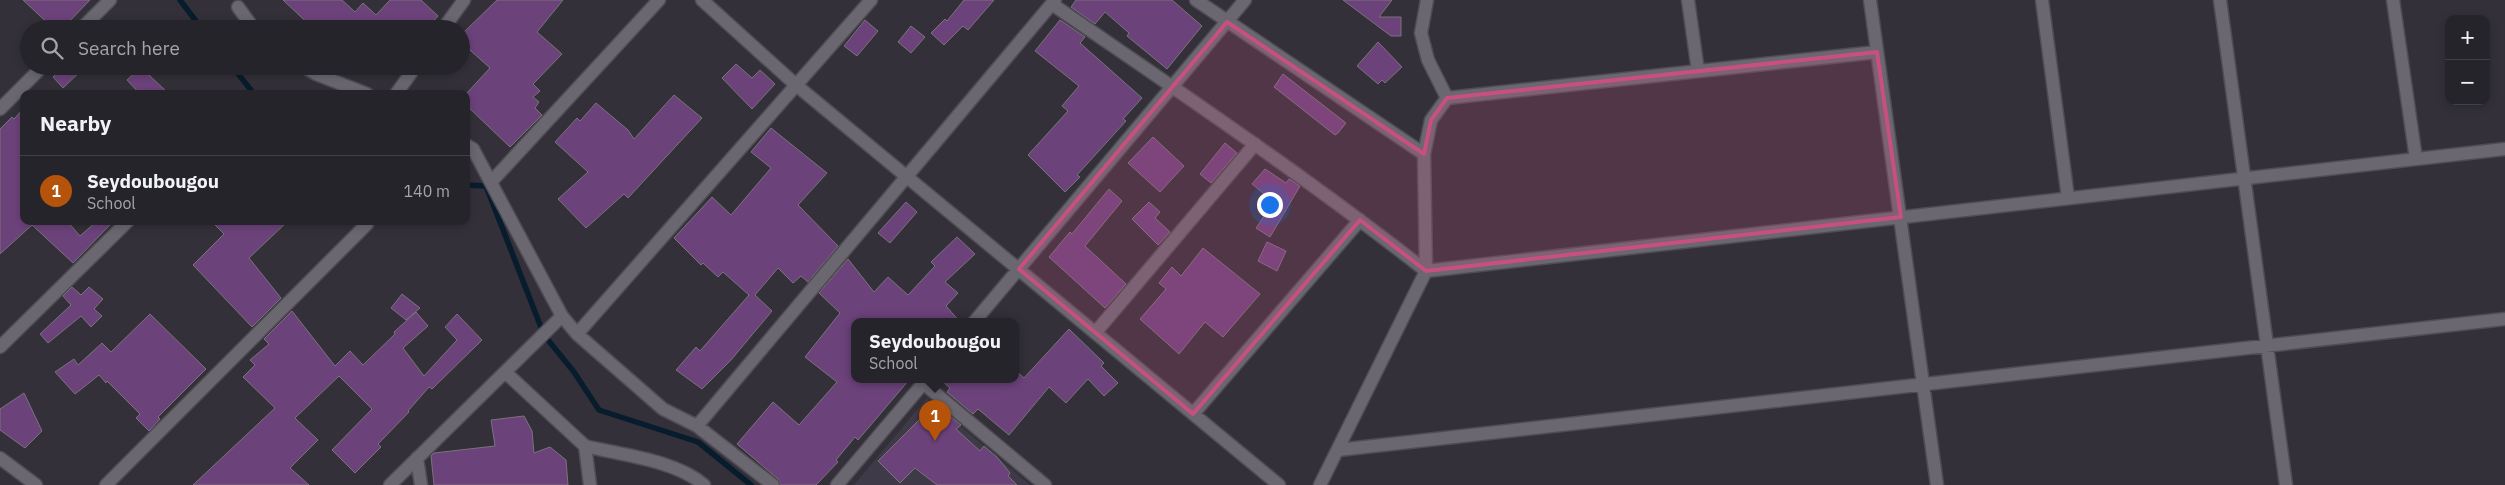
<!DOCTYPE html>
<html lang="en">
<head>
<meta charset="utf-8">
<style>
  body { margin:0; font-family:"IBM Plex Sans",sans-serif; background:#2e2c33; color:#f1f3f6 }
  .controls { position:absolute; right:15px; top:15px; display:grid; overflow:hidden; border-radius:10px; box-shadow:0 2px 8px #0003 }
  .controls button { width:45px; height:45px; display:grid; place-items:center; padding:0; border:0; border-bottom:1px solid #424147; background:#26242b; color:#f1f3f6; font:25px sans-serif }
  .you { position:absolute; left:1269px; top:204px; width:18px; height:18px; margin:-12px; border:4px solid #fff; border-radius:50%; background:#1a73e8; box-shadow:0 0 0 8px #1a73e833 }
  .badge { display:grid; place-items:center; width:32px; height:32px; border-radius:50%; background:#b45309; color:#fff; font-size:16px; font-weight:700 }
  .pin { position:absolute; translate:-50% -41px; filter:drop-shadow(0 1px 2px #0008) }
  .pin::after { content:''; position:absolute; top:26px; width:18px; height:15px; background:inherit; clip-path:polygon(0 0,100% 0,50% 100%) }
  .popup { position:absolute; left:851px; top:318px; width:168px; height:65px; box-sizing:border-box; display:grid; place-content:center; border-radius:10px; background:#26242b; filter:drop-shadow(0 1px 4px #0005); font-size:16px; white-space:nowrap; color:#a4a4a9 }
  .popup b { font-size:19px; color:#f1f3f6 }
  .popup::after { content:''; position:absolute; left:50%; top:100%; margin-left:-10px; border:10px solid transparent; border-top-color:#26242b }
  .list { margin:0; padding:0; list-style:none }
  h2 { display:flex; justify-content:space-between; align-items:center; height:65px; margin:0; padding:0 20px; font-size:21px }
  h2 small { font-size:16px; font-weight:400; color:#a4a4a9 }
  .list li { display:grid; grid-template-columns:32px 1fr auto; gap:15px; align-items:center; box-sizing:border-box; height:70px; padding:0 20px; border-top:1px solid #424147 }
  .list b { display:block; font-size:19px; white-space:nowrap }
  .list p { margin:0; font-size:16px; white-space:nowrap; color:#a4a4a9 }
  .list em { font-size:16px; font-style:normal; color:#a4a4a9 }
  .icon { flex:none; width:28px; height:28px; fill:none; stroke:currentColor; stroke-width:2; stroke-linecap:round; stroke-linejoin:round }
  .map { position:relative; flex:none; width:2505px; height:485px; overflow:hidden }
  .search { position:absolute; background:#26242b; box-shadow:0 2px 8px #0003; left:20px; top:20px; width:450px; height:55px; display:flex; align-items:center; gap:12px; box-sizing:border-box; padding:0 18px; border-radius:28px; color:#a4a4a9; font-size:19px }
  .panel { position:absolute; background:#26242b; box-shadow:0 2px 8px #0003; left:20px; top:90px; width:450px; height:135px; border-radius:10px }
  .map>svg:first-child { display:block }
  .built { fill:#3f3a48 }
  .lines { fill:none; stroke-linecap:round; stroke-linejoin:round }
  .stream { stroke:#071c2c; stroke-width:5.5 }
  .building { fill:#6c427b; stroke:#7a737c }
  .minor-casing { stroke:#4f4d54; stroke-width:15 }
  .minor { stroke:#6a6771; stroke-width:12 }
  .marked { fill:#c85081; fill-opacity:0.2; stroke:#c85081; stroke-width:4; stroke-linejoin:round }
</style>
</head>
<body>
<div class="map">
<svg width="2505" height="485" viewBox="0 0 2505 485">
  <rect width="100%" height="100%" fill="#333039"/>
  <!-- built -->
  <path class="built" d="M927 398 1030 485H854Z"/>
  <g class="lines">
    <!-- stream -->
    <path class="stream" d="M180 0 202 29
      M232 66 254 94
      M466 185 486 186 544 335 574 372 599 410 698 442 751 485"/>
  </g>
  <!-- building -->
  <path class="building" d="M23 0H90L62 29H54Z
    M283 0H342L355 12 363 3 376 15 390 0H421L438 16 426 29H314Z
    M497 0H563L537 32 562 54 533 84 540 91 533 97 539 102 535 108 542 115 510 147 466 105V94L490 68 461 42V35Z
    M964 0H994L968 30 963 26 944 45 931 33 945 19 947 21Z
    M1076 0H1172L1202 26 1167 69 1127 36 1129 33 1105 12 1095 24 1071 7Z
    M1343 0H1392L1379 17H1401V36H1391Z
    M865 20 878 31 857 56 844 46Z
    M1060 20 1085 37 1080 43 1142 98 1123 119 1126 121 1077 175 1080 177 1065 192 1028 155 1068 111 1062 106 1079 86 1035 51Z
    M911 26 925 37 911 53 898 42Z
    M1378 42 1402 67 1385 83 1382 80 1378 84 1357 66Z
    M736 64 752 78 760 70 775 84 752 109 722 78Z
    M65 66H86L63 88 53 77Z
    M142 66 150 76 169 94H140L127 80Z
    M1283 74 1346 123 1338 133 1335 135 1274 87Z
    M674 95 702 118 628 198 624 194 586 228 558 199 588 172 555 142 577 118 580 121 596 103 628 130 634 139Z
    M24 108V221H67L80 236 97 221H108L111 224 73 263 32 225 0 254V129L12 117 14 119Z
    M771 128 827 173 798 205 838 246 808 282 801 276 793 283 778 268 755 295 772 311 731 360 702 389 676 370 696 347 700 351 749 295 723 272 718 277 703 263 701 265 674 238 712 197 731 215 771 168 751 152Z
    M1153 137 1184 166 1160 192 1128 163Z
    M1225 143 1237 153 1211 183 1200 174Z
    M1265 169 1286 183 1289 179 1300 186 1270 237 1256 228 1274 202 1252 184Z
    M1109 189 1122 201 1085 246 1126 284 1105 308 1049 257 1070 232 1072 234Z
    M906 202 917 212 890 243 878 233Z
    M1149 202 1160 212 1155 218 1170 232 1158 245 1132 219Z
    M211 221H288L249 258 281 298 252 327 193 265 224 234Z
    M957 237 975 254 945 282 958 293 946 306 960 322H855V380H909L858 440 855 437 836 460 838 462 816 485H781L778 479 737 444 773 402 799 425 837 382 805 357 840 313 819 293 848 259 874 292 888 277 908 295 935 266 931 262Z
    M1267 242 1286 251 1277 271 1258 261Z
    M1203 248 1260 294 1223 337 1205 322 1179 354 1140 319 1166 289 1159 283 1172 267 1181 276Z
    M72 287 81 295 89 287 103 299 94 309 102 316 91 327 81 316 48 343 40 334 71 305 63 296Z
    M402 294 420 308 406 320 391 308Z
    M292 311 335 366 350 351 363 365 395 334 394 332 416 312 428 326 403 348 424 376 457 340 445 327 457 314 482 340 432 389 429 387 408 411 409 412 378 444 381 447 355 473 332 450 372 409 339 376 295 418 318 440 290 468 309 485H193L275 408 243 377 255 365 250 360 269 344 264 339Z
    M150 314 206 369 158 417 160 419 149 431 136 418 140 414 107 381 106 383 99 375 75 394 55 372 74 359 78 365 102 343 111 352Z
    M1069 329 1104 363 1101 366 1118 383 1104 396 1088 379 1066 403 1049 387 1009 435 978 409 973 414 947 392 950 388 941 380H1015V370L1024 378Z
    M24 393 42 431 25 448 0 430V409Z
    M935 404 961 425 956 429 980 451 984 446 997 457 1010 473 1008 476 1017 485H937L915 468 900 483 878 461Z
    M524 416 532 431 534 453 550 447 566 460 568 485H434L431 456 434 453 495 446 491 420Z"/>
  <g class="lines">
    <defs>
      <path id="minor" d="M702 0 796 85 1279 485
        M1196 0 1424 154
        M1427 0 1421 33 1428 60 1447 98
        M1688 0 1698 71
        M1870 0 1937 485
        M2042 0 2068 198
        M2220 0 2286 485
        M2393 0 2416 159
        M1052 4C1178 91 1305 176 1426 271L2505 149
        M238 7 254 29
        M81 29 110 0
        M443 29 464 0
        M303 66 316 74 367 94
        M396 94 416 66
        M0 109 43 66
        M466 145 473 149 562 316 577 334 663 409 697 426 773 485
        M492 181 659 0
        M974 322 1245 0
        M1095 333 1255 144
        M577 334 871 0
        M0 347 128 221
        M505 372 585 446 590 485
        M923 383 1045 485
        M1193 414 1360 220
        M697 426 1055 0
        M585 446C621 455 675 460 704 485
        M1338 450 2505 319
        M0 458 36 485
        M417 458 421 485
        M106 485 367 224
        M390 485 562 316
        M837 485 926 380
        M1320 485 1426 271 1424 154 1431 120 1447 98 1877 52"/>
    </defs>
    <!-- minor casing -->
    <use href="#minor" class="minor-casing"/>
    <!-- minor -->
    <use href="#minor" class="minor"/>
  </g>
  <!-- marked area -->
  <path class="marked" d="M1227 22 1424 154 1431 120 1447 98 1877 52 1901 217 1426 271 1360 220 1193 414 1019 269Z"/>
</svg>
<div class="controls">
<button>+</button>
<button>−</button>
</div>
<div class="you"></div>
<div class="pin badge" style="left:935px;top:441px">1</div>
<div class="popup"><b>Seydoubougou</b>School</div>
<div class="search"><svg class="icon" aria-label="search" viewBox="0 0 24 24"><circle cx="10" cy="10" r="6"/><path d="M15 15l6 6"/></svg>Search here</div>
<section class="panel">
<h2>Nearby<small></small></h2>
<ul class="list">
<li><span class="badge">1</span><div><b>Seydoubougou</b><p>School</p></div><em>140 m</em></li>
</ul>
</section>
</div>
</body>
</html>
